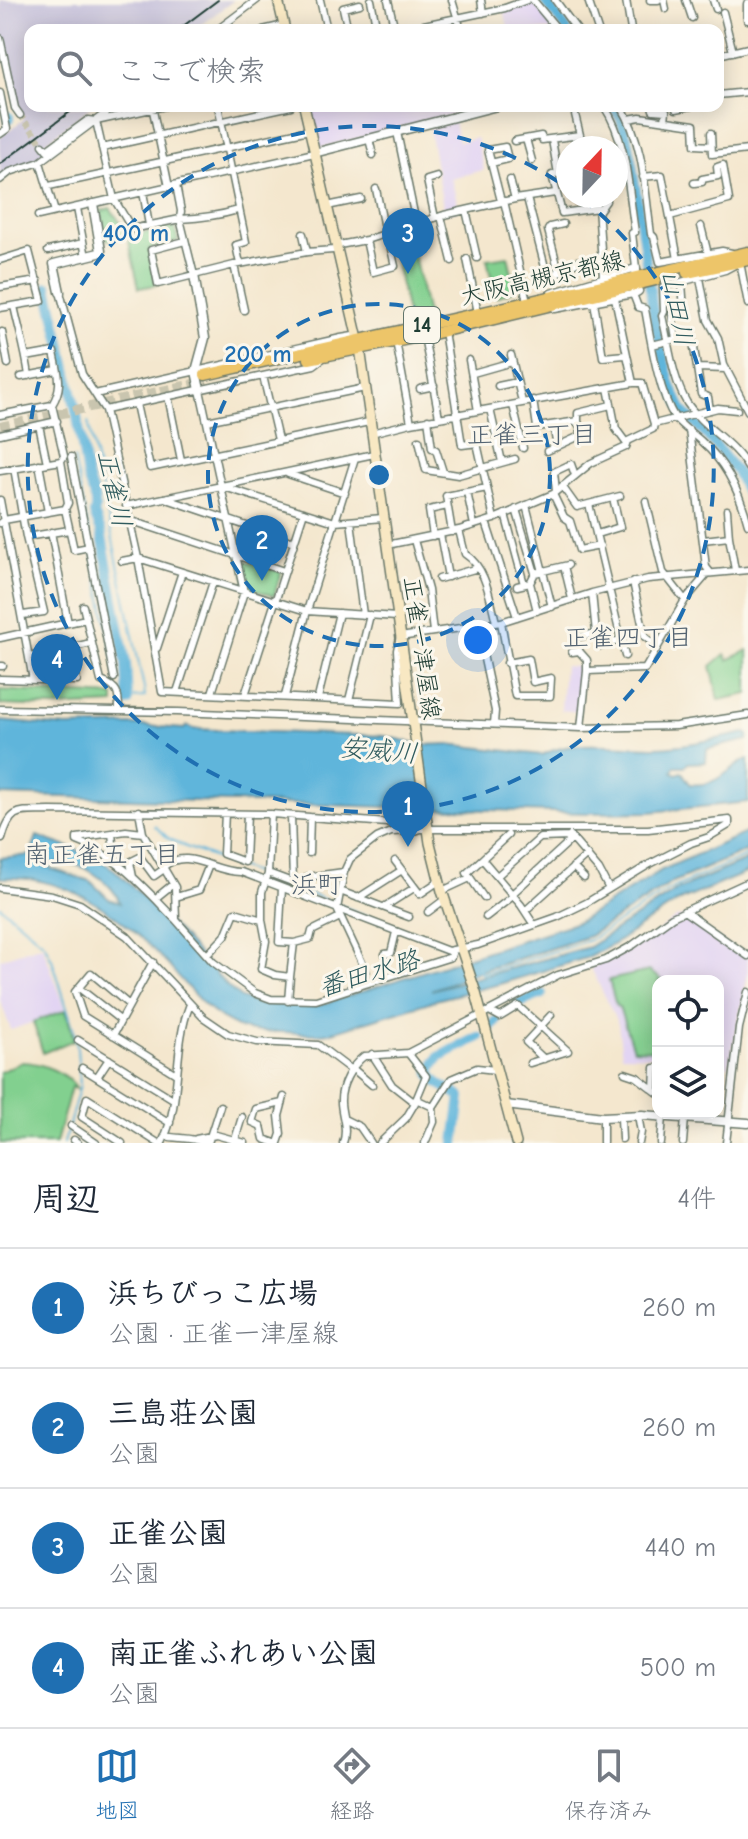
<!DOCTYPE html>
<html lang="ja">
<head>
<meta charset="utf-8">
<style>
  body { margin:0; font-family:"Comic Neue","Klee One",sans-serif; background:#f6f6f7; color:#1f2937 }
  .controls { position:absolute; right:24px; bottom:24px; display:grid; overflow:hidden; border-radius:16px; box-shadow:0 4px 20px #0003 }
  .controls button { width:72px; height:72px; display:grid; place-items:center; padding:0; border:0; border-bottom:2px solid #e0e1e3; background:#fff; color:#1f2937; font:40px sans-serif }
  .compass { position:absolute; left:556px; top:136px; width:72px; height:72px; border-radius:50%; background:#fff; box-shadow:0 4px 20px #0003; rotate:22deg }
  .you { position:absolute; left:478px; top:640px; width:28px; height:28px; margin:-20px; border:6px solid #fff; border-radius:50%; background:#1a73e8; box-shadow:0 0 0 12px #1a73e833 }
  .badge { display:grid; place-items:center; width:52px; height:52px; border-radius:50%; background:#1f6fb2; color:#fff; font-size:26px; font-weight:700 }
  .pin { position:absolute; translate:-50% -66px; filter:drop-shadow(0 2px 4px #0008) }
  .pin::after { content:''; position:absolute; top:42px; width:28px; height:24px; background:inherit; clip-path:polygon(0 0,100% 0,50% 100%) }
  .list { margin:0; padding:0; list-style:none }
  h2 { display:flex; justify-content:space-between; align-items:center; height:104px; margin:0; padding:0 32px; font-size:34px }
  h2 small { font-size:26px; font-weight:400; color:#747a83 }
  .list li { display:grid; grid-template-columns:52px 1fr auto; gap:24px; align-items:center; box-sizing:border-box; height:120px; padding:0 32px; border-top:2px solid #e0e1e3 }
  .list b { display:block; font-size:30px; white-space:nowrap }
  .list p { margin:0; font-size:26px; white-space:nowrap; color:#747a83 }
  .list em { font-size:26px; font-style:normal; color:#747a83 }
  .icon { flex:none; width:44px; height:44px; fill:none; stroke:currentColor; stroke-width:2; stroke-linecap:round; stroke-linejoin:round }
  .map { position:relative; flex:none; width:748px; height:1143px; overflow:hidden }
  .search { position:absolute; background:#fff; box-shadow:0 4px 20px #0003; left:24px; right:24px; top:24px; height:88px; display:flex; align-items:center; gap:20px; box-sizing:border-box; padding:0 28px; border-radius:16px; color:#747a83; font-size:30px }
  .sheet { height:584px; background:#fff }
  nav { display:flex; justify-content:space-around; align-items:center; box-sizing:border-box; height:112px; border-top:2px solid #e0e1e3; background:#fff; font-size:22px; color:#747a83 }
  nav a { display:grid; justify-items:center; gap:4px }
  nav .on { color:#1f6fb2 }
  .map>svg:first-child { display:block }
  .built { fill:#e2d4f3 }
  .industrial { fill:#c5c0da }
  .green { fill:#82d08f; stroke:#508662; stroke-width:2 }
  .water { fill:#5eb5db; stroke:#3e7988; stroke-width:2 }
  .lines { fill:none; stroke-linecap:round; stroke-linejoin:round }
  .stream { stroke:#5eb5db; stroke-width:2 }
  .river { stroke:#5eb5db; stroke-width:10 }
  .minor-tunnel { stroke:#c9c5af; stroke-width:6; stroke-dasharray:6 3; stroke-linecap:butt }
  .primary-tunnel { stroke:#c9c5af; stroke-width:10; stroke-dasharray:10 5; stroke-linecap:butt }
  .minor-casing { stroke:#6a786a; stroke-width:9 }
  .tertiary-casing { stroke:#6a786a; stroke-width:11 }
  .secondary-casing { stroke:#6a786a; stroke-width:12 }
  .primary-casing { stroke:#6a786a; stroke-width:13 }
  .minor { stroke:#fff; stroke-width:6 }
  .tertiary { stroke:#fff; stroke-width:8 }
  .secondary { stroke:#f8e8c3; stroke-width:9 }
  .primary { stroke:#edc569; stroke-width:10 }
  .rail { stroke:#1f3d34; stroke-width:2 }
  .ring { fill:none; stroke:#1f6fb2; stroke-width:4; stroke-dasharray:14 10 }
  .labels { text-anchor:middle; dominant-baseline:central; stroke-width:6; stroke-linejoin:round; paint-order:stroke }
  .shield { fill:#fbf7ec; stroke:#61756b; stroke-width:2 }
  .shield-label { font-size:22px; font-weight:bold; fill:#1f3d34 }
  .street-label { font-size:24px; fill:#1f3d34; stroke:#fbf7ec }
  .water-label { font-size:26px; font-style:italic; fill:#2f5b5e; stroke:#fbf7ec }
  .neighbourhood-label { font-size:26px; fill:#546472; stroke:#fbf7ec }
  .centre { fill:#1f6fb2; stroke:#fbf7ec; stroke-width:4 }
  .ring-label { font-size:24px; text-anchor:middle; font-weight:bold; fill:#1f6fb2; stroke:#fbf7ec; stroke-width:6; stroke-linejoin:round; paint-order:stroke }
</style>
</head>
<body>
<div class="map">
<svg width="748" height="1143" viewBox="0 0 748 1143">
  <rect width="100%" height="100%" fill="#fbf7ec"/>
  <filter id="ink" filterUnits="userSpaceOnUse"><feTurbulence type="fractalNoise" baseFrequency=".0125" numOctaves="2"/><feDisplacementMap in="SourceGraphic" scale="16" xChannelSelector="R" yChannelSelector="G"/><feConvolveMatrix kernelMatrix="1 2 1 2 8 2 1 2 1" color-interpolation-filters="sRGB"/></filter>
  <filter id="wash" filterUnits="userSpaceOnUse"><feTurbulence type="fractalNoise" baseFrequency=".006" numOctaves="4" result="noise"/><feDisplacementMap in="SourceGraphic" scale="32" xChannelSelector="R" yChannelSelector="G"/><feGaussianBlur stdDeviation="1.8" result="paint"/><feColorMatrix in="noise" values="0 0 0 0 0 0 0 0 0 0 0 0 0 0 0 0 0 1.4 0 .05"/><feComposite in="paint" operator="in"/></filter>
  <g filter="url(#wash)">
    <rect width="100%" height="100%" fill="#f4e7ce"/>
    <!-- built -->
    <path class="built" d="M532 1 556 30H509L504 11Z
      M309 106H475L476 109 319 148Z
      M454 121 458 142 476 138 484 170 451 178 459 210 446 213 444 212 429 128Z
      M564 666 578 667V674H582L580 712 561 710Z
      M684 916 748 958V974L729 1066H724L718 1058V981H658V1056L622 1055 618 1024 591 968 648 939 676 918Z
      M42 945 66 1010 11 1030 0 1000V959Z"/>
    <!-- industrial -->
    <path class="industrial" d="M0 0H234L194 30H30V106H92L42 145 47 152 21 168H13L0 177V137L24 119 16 106 0 30Z"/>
    <!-- green -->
    <path class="green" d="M110 208 130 236 172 227 175 228 178 241 149 249 156 285 139 288 128 237 106 240 101 211Z
      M408 228 427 315 408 319 390 233Z
      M508 256 516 290 496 297 487 259Z
      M242 560 281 572 274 596 246 587Z
      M748 650V694L719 700 711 666 725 654 728 660Z
      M0 690 114 696V704L55 707 0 705Z
      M649 971 664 981H658V1050L633 1049 619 1007 616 1006 609 980Z
      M66 1010 74 1040 43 1053 33 1022Z
      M22 1062C40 1062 68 1073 77 1089L71 1087 56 1143H0V1072Z"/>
    <!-- water -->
    <path class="water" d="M0 721 67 727 132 725 184 729 187 726 192 729 384 736 424 745 448 744 542 755C580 735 631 751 671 746 696 744 721 738 745 733L748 734V740L707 749 706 762 688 763 685 766H675L673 772 677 774 682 772 690 784C716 788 727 769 748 759V802L650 812 586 813 0 795Z
      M748 832V850L673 882 589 936 486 969 431 990 589 947 677 890 748 859V872L677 902 614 944 589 957 496 985 439 999 329 1033C311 1036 297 1032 280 1032 265 1031 252 1033 237 1027 209 1015 188 988 169 966 125 918 69 874 0 878V858L31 855 47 864 45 868 49 865 51 869 90 881 109 899 120 903C112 880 76 857 52 864L31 853 37 836 93 856 115 870 171 924 228 987 241 998 258 1004 317 1006 578 922 662 870Z"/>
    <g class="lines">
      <!-- stream -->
      <path class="stream" d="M88 422 144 688 145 697 128 698
        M74 458 115 664
        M155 826 168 838 186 847 447 946
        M0 906 44 943 53 962 76 1037 80 1085 64 1143
        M480 969 481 974 590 940 669 890 748 855"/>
      <!-- river -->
      <path class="river" d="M544 0 567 30
        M612 106 620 118 629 143 655 324 671 386 683 411 713 442 736 471 748 496
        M9 117V119
        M48 287C62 348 78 410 86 472 88 486 99 500 94 514L101 531 126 664 128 702
        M519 1003 542 994
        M492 1026 496 1021
        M455 1143 461 1097C451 1088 432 1085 430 1070L440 1056 479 1037"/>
    </g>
  </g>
  <g filter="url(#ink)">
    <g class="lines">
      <!-- minor-tunnel -->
      <path class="minor-tunnel" d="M20 115 43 145
        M661 266 663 284"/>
      <!-- primary-tunnel -->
      <path class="primary-tunnel" d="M0 427 207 381"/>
      <defs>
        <path id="minor" d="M320 0 327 30
          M371 0 377 30
          M388 0 395 30
          M452 0 461 30
          M481 0 483 13
          M533 0 558 30
          M555 0 577 30
          M588 0 598 30
          M626 0 631 30
          M650 0H658
          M664 0 666 9
          M686 0 692 18
          M713 0 716 9
          M723 12 733 52
          M217 30 257 0
          M263 30 284 25
          M348 30 343 8 360 4
          M400 30 505 8 527 0
          M0 38 15 108 20 115
          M718 55 748 48
          M0 93 7 129 0 134
          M718 95 748 92
          M152 106 169 187
          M218 106 246 242 236 245 240 264
          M621 106C644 143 645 192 651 234L654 237 660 262 722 251 732 253
          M652 106 653 110 666 111 665 121
          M676 109 691 106
          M629 119 640 117 694 125 695 145 711 146
          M96 121 114 199 132 229 180 219 194 275
          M397 132 416 223
          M711 133 712 154 748 150
          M580 135 585 148
          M369 139 373 155
          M526 139 532 161
          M552 140 558 174
          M514 141 541 136 542 140 580 135 573 106
          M43 145 47 150 88 120 96 121 165 106
          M102 148 291 106
          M40 162 55 212
          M491 163 508 159 505 147 488 150 501 201
          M568 170 552 175 562 213 598 208 603 276
          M643 177 662 175 678 259
          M0 180 10 172 40 162 115 106
          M510 180 515 199
          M694 183 702 182V179L718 176 717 167 723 165
          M176 185 181 211 180 219C200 218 218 216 238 210
          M49 186 309 130
          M376 189 385 233
          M143 192 149 225
          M527 198 547 275 557 274 578 261 600 259
          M504 201 527 301
          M327 206 361 199
          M77 208 86 257
          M466 210 477 258
          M598 212 606 201 605 196
          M38 216 314 153
          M441 216 452 261
          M670 216 729 200 723 165
          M435 218 427 180 437 177
          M701 226 708 254
          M303 234 307 252
          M366 240 373 272 395 266 387 232
          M185 241 151 250 158 284 234 265 307 252 333 250 339 245 366 240 444 215 515 199 555 193
          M48 251 83 243
          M467 259 478 313
          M0 260 29 251 42 301 0 308
          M234 265 244 310
          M559 272 548 230 550 227 563 224
          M700 278 708 320 718 338 724 365 748 411
          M0 287 38 281
          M60 292 82 374 105 410 138 558 162 692 400 703 397 650 400 637 501 622 592 593 648 579 748 570
          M551 293 636 268 632 233 635 232C628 190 628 142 604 106
          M615 298 633 383H642L654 424
          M594 302 603 357 625 355
          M748 304 740 262 725 270 663 287 664 312 662 316C669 344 672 378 687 403 703 428 733 441 748 468
          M14 306C19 330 26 351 29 376
          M555 309 633 294 638 307 645 309C651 341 658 391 675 418 682 427 695 435 703 443 727 464 740 493 748 524
          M444 331 462 445 477 443 494 519
          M2 332 8 364
          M424 336 439 417
          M676 339 672 314 684 310 682 283
          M396 341 411 423
          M652 345 692 335 701 394 708 397 710 410
          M511 355 522 402
          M26 357 54 352C58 374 64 385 52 405
          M469 360 478 411
          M697 368 726 369
          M473 373 512 362
          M263 376 278 440
          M21 377 57 370
          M498 386 517 382
          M608 388 616 429 627 444
          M420 389 434 386
          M200 390 244 592 212 693
          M95 394 341 338 353 336 359 339
          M168 396 181 460
          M533 400 537 427 578 421 582 435 547 451
          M136 404 150 468 369 422
          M52 405 64 456 61 461 68 503 65 509 74 550 89 547
          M513 405 523 448
          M490 409 502 462
          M105 410 314 365 322 359
          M0 415 52 405
          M428 419 432 448 436 450 443 472
          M207 421 365 388
          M578 421V413L611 405
          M39 425 47 463
          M553 425 557 447
          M689 430 706 567 710 572
          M371 433 411 423 633 383
          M0 434 57 421
          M419 440 426 470 458 475 515 459
          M71 457 114 678
          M39 464 48 512
          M14 468 26 537 44 612 23 615
          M0 471 61 461
          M288 474 345 493
          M562 486 577 507 620 496
          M224 487 335 522 383 518
          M556 491 554 472 571 464 575 475
          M467 492 474 525
          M553 494 564 517 570 521 579 550 600 546
          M167 499 294 542
          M0 500 33 680
          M646 501 663 572 685 600
          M589 504 625 656
          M526 505 552 607
          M126 506 374 454
          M516 509 535 573
          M727 510 729 537
          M505 514 524 584
          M129 520 284 571
          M351 521 363 615
          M486 522 517 617
          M0 523 4 520 65 509
          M459 530 465 554C486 567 490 599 496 622
          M51 532 68 623
          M452 532 446 496 487 488
          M440 534 448 577
          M597 534 620 527 613 498
          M433 536 429 510 447 506
          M26 537 69 530
          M414 540 428 590 433 632
          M703 540 729 537 735 570
          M387 545 459 530 494 519 553 494 591 463 626 447 628 441 653 429 654 424 718 408 737 410
          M122 561 138 558 307 611 397 617
          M564 566 572 599
          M439 579 478 568
          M633 582 645 637 654 644
          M530 583 537 611
          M517 586 530 583 535 573 568 565
          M83 606 101 681C118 687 119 693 119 710
          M501 622 515 696H550L551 678 533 682 529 659 507 663
          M477 626 495 711 494 724
          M598 637 600 646 621 640
          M0 638 86 619
          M574 638 596 633 592 593
          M157 648 182 572
          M572 652 579 651 587 660V671
          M30 657 91 643
          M0 666H3
          M0 679 77 681 70 648
          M177 692 213 582
          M245 695 304 512
          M285 696 307 611 355 458
          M318 698 339 613
          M349 700 370 615
          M0 709 178 712 581 728 676 726 748 715
          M581 728 587 671 645 669 685 600 709 572
          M139 811 143 833 175 887 176 920 213 962 255 993 271 999 316 1000 359 986 366 971 337 909 344 872 350 859 377 838 391 832 415 831 421 829
          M225 813 223 854 245 862 247 814
          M271 814 268 874 262 892V920L266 941 261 969 275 975 290 977 288 1001
          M291 816 293 882
          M112 833 115 862
          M143 833 126 831 77 838V841C117 855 147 891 176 920
          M570 836 599 870 609 889
          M2 839C11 806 20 812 50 811L271 814 413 825 421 829H648L729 820
          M309 853 310 817
          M483 860 521 905 534 925
          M395 861 420 894 439 881
          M163 867C188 846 213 873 241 872L448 951 478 945 557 917 586 903 650 864 691 843 709 837 729 825V820
          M573 867 584 878
          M268 873 303 886 307 883V877L344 872
          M497 876 540 838 570 837
          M133 877 130 862 140 857 154 876 164 869
          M0 888 52 895 80 904 127 936 203 1017 228 1034 257 1042 318 1045 351 1070
          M282 888 279 942 294 943 310 939 312 931 340 917
          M340 891 409 917
          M442 891 470 878
          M512 894 572 839
          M157 897 173 884
          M176 897 199 890 209 865
          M358 898 402 870
          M484 898 467 873 508 835
          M384 907 414 888
          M525 911 587 855
          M684 911 748 956
          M428 912 444 900
          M486 917 513 896
          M385 954 391 953 396 932
          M207 955 225 936 235 912 262 920
          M290 977 294 943
          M359 986 451 957 453 950
          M79 988 120 1020
          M128 1004 91 973 75 992 83 1016 176 1074
          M491 1012 500 1017 518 1006 568 1051 530 1063
          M113 1035 153 962
          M78 1040 173 1099
          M408 1053 426 1076 416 1100
          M372 1054 392 1085 415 1103 406 1118 380 1143
          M544 1059 526 1042 551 1015
          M82 1068 170 1123
          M352 1068 372 1085
          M625 1073 637 1077 658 1093
          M97 1077 109 1059
          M654 1090 655 1068H658
          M416 1099 433 1107 451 1079 477 1068 496 1070
          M638 1115 641 1132 639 1143
          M603 1117V1143
          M621 1118 622 1139
          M346 1120 360 1127 371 1143
          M71 1126 96 1143
          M165 1136C177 1139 193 1137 204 1143
          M196 1139 216 1135 245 1143
          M74 1140 78 1143
          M122 1143 82 1117 87 1098 158 1143
          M162 1143C183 1100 172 1048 190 1004
          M208 1143 220 1106
          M234 1143 242 1117
          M275 1143 264 1139 261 1126 252 1122 256 1109 282 1103
          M278 1143 281 1134 279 1116 284 1097
          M343 1143C348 1128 342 1118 341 1103 340 1086 351 1066 364 1056L408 1053 558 975 606 960 633 945 672 917 748 882
          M425 1143 434 1122 433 1107
          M661 1143 663 1116
          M683 1143 685 1118
          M726 1143 739 1028 748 992"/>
        <path id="tertiary" d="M748 4V19
          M314 153 497 106
          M636 268V271
          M194 275 205 338 196 371 200 390
          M60 292 54 264 99 253 101 251 93 204
          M633 294 638 291
          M506 1105 603 1117 642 1115 748 1123"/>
        <path id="secondary" d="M278 0 285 30
          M304 106 360 348 430 843 442 891 476 993 516 1143"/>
        <path id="primary" d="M687 273 748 260
          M309 359 424 336 656 280
          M205 375 748 252"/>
      </defs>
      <!-- minor casing -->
      <use href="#minor" class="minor-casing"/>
      <!-- tertiary casing -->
      <use href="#tertiary" class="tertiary-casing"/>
      <!-- secondary casing -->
      <use href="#secondary" class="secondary-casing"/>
      <!-- primary casing -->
      <use href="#primary" class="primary-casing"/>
      <!-- minor -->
      <use href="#minor" class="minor"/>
      <!-- tertiary -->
      <use href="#tertiary" class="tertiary"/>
      <!-- secondary -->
      <use href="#secondary" class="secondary"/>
      <!-- primary -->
      <use href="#primary" class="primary"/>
      <!-- rail -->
      <path class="rail" d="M178 30 218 0
        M0 164 78 106"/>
    </g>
  </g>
  <!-- distance rings -->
  <g class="ring">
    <circle cx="379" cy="475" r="171"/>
    <path d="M581 198A343 343 0 1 1 566 187"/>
  </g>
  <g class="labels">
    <!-- shield labels -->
    <rect class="shield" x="404" y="307" width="36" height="36" rx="6"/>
    <g class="shield-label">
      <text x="422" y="325">14</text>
    </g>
    <!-- street labels -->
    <g class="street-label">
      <text transform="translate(542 278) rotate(-13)">大阪高槻京都線</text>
      <text transform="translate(422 648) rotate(82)">正雀一津屋線</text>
    </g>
    <!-- water labels -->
    <g class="water-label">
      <text transform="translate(677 308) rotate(79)">山田川</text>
      <text transform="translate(114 489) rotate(78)">正雀川</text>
      <text transform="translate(379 751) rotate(5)">安威川</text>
      <text transform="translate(369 974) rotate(-17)">番田水路</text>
    </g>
    <!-- neighbourhood labels -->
    <g class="neighbourhood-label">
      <text x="532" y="435">正雀三丁目</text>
      <text x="628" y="638">正雀四丁目</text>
      <text x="102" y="855">南正雀五丁目</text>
      <text x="317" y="885">浜町</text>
    </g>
  </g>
  <circle cx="379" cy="475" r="12" class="centre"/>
  <g class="ring-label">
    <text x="136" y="241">400 m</text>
    <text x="258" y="362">200 m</text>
  </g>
</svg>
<div class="controls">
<button><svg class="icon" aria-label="locate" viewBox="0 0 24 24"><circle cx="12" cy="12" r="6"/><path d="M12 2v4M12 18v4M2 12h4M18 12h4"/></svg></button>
<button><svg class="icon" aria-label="layers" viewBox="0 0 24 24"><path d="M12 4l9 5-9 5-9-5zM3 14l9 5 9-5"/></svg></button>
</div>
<svg class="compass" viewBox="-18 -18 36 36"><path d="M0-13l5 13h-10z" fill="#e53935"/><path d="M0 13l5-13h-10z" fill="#747a83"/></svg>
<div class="you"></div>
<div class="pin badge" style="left:408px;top:847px">1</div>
<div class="pin badge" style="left:262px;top:581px">2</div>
<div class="pin badge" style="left:408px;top:274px">3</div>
<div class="pin badge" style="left:57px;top:700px">4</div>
<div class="search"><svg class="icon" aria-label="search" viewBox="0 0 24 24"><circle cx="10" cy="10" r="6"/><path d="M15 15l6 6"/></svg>ここで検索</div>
</div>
<section class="sheet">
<h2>周辺<small>4件</small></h2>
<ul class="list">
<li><span class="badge">1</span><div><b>浜ちびっこ広場</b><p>公園 · 正雀一津屋線</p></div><em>260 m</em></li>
<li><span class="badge">2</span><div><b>三島荘公園</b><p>公園</p></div><em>260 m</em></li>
<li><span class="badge">3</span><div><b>正雀公園</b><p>公園</p></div><em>440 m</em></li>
<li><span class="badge">4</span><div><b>南正雀ふれあい公園</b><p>公園</p></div><em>500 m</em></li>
</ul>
</section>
<nav>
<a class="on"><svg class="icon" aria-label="map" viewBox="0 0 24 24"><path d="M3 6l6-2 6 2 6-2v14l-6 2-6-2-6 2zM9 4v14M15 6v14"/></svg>地図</a>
<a><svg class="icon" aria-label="directions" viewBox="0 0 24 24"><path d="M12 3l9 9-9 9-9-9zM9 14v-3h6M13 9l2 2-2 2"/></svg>経路</a>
<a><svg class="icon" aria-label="saved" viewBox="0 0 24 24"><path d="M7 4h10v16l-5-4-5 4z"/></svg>保存済み</a>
</nav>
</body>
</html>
